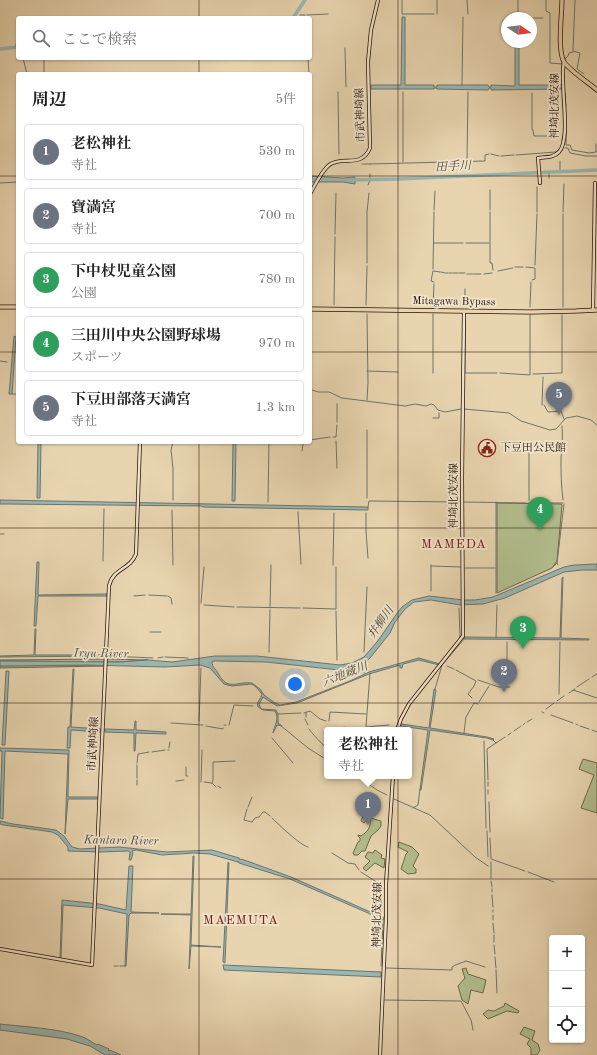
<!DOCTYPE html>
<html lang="ja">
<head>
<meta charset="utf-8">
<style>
  body { margin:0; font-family:"Old Standard TT","Noto Serif JP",serif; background:#f2f2f2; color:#222 }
  .controls { position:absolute; right:12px; bottom:12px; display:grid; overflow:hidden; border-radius:4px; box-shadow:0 1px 3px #0004 }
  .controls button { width:36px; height:36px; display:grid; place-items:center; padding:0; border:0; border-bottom:1px solid #e0e0e0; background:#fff; color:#222; font:20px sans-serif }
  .compass { position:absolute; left:501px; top:12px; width:36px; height:36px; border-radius:50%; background:#fff; box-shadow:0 1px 3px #0004; rotate:103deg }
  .you { position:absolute; left:295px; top:684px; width:14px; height:14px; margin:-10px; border:3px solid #fff; border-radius:50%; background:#1a73e8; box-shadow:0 0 0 6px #1a73e833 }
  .badge { display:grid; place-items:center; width:26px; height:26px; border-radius:50%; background:#ea580c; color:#fff; font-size:13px; font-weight:700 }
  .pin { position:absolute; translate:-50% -33px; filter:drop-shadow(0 1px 2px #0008) }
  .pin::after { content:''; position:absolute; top:21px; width:14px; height:12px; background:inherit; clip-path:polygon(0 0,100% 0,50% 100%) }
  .popup { position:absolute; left:324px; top:727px; width:88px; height:52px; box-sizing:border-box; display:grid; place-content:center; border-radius:4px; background:#fff; filter:drop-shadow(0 1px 3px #0005); font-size:13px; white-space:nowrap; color:#767676 }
  .popup b { font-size:15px; color:#222 }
  .popup::after { content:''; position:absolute; left:50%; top:100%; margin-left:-8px; border:8px solid transparent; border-top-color:#fff }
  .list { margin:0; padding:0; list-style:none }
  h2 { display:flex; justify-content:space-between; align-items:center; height:52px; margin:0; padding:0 16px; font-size:17px }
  h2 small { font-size:13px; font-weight:400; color:#767676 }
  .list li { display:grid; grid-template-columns:26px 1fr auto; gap:12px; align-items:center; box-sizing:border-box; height:56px; margin:0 8px 8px; padding:0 8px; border:1px solid #e0e0e0; border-radius:4px }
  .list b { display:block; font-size:15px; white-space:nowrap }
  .list p { margin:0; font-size:13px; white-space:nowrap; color:#767676 }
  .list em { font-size:13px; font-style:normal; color:#767676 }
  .icon { flex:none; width:22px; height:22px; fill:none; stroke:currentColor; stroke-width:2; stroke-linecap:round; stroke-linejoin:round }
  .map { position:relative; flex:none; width:597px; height:1055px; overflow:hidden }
  .search { position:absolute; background:#fff; box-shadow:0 1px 3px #0004; left:16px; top:16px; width:296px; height:44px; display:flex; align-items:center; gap:10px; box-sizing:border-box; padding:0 14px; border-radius:4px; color:#767676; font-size:15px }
  .panel { position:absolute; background:#fff; box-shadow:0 1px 3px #0004; left:16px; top:72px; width:296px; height:372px; border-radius:4px }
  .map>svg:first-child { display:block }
  .green { fill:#b2be8e; stroke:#6e684a }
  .water { fill:#99b7b3; stroke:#6d756e }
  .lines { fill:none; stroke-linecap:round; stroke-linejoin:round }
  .stream { stroke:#6d756e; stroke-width:1 }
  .river { stroke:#99b7b3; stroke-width:3.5 }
  .secondary-casing { stroke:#2a1106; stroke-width:4 }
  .trunk-casing { stroke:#2a1106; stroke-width:5 }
  .secondary { stroke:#f0e4cc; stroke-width:2.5 }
  .trunk { stroke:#e8d5b0; stroke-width:3.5 }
  .grid { fill:none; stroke:#2a1106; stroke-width:1; stroke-opacity:0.55 }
  .labels { text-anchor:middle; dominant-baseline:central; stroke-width:3.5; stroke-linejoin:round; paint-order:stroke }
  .street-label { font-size:11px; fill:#2a1106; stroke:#f0e4cc }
  .poi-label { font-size:11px; fill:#2a1106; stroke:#f0e4cc; text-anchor:start }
  .water-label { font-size:12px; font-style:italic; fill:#514b43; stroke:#f0e4cc }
  .quarter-label { font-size:13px; letter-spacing:1px; fill:#7a1f14; stroke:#f0e4cc }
</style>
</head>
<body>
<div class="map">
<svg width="597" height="1055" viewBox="0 0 597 1055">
  <rect width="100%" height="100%" fill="#e8d5b0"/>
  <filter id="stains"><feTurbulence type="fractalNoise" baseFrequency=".005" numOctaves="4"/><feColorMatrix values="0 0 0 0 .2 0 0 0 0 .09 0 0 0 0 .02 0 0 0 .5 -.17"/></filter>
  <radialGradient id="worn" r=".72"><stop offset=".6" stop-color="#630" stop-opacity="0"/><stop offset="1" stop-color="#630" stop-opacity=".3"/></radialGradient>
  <!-- green -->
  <path class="green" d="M497 503 561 504 562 505 557 561 552 568 497 593Z
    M107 659 148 660 120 662 0 661V660Z
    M86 665 103 666 0 668V666Z
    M583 759 597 763V813L581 808 594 775 579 769Z
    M363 816 381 821V826L378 830 371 836 365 851H362L358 855H354L353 853 358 842 360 841V838L358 836V835L361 836C367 832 371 828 370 820L367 819 364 823 361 821Z
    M399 842 412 847 419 854 413 866 416 869V873L408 874 401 869 406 854 408 852 398 847Z
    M375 850 382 855 381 858 385 859 384 868 375 863 366 871 363 868 370 861 365 857 368 852 373 853Z
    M466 968 468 974 486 980 483 993 471 990 468 1004 462 1000 458 986 465 978 462 969Z
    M505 1003 519 1011 518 1013 507 1011 488 1019 483 1014 488 1010 494 1011 504 1006Z
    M524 1027 535 1031 532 1040 538 1044 540 1050 537 1055H531V1048L527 1044 530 1039 520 1034Z"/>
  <!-- water -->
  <path class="water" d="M402 17H405V85H434V87H437V85H488L489 87H491V85L515 86V42H519V85H562V89L491 90V88H489L488 90 437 89 436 88H434V89H371V85H401Z
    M310 176 343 178 355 177V184L343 182H310Z
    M14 336 16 337 12 394H9Z
    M38 442H41L40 498H37Z
    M233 442H236L235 501H232Z
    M0 500 368 507V510L203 507 202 506 8 504H0Z
    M37 562H39L38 595 107 594V596H38L36 626H34Z
    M597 564V570H582L564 572 505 598 483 604 460 605 431 600 414 602 405 609 395 622 390 633 370 658 364 663 351 668 339 670 266 662 214 661 212 662C212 667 216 669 218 673 228 692 236 681 252 683L260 689 264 695 275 703 280 705 296 702 350 681 369 672 419 658 440 664 439 665 419 660 403 664 402 668H400V665L369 674 297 703 277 706 263 697 259 704 261 709 276 710 278 714V723L282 726 277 725 273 733C274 726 280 719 275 711L263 710 258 707C256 702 261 699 262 694L255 686 251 684 232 686 224 684 210 668 200 665 165 667 86 665 0 666V661L120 662 148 660 172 662 215 656H257L340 665 352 663 364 657 377 642 398 612 402 607 412 600 429 596 464 600H475L493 597 564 567 574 565Z
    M563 577 561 638 589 639V640L464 639V637L560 638 562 578Z
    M35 629H36L35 655H104V656L0 657V656L34 655Z
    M73 669H74L71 727 101 729V732L71 730 70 748H67L68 727H70Z
    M6 671H9L5 745H2Z
    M434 689 436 690 430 728 487 737 494 739 493 740 487 738 430 730 421 790H420L428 730 401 726V724L429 728Z
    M135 721H136V730L166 732V734L136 733 135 751H134V733L105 732V729L134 730Z
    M0 748 69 750 68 797H98V799H68L65 834 68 754 5 751 3 819 0 818 2 751H0Z
    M0 821 13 824 56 830 64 836 72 847 80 849 119 847 167 852 212 850 239 858 240 860 241 859 247 861 291 877 384 918V920L290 879 239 863 238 861V862L210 854 194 853 162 855 136 850 132 851 133 853 131 860H129L130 852 128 851 100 852 68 851V847L58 835 52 832 4 825 0 824Z
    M193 856H194L191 945 221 947 191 946 189 969 191 915 161 914H191Z
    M228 862 229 863 225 963 223 962Z
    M129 866H133L131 912 159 913H131L129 915 126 966H125L127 914 99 908 63 905 61 958H60L62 900 99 904 126 910Z
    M223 965 381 972V977L224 970Z
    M0 1024C26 1027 55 1028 80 1036 87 1038 91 1042 97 1045L98 1044 109 1049 108 1050 109 1051 110 1050 121 1055H105L90 1046 67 1039 0 1030Z"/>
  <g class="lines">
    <!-- stream -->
    <path class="stream" d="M402 0V14H434
      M437 0V14
      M467 0 468 14
      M518 0V15H520
      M546 0V11L550 13V63L562 64V62
      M575 0 573 51 580 53 577 69 584 74
      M300 15H305
      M307 15 328 14
      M519 18H543
      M16 44V47
      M345 48 346 87
      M23 58 27 74
      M44 58V72
      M308 58 309 74
      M565 59 568 56 569 53 573 52
      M462 85 463 17
      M338 92 339 154
      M532 93V130H533L534 136H549
      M565 93 566 106
      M566 126V145H570L572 150 589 153 596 152V144
      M553 135 558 136
      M562 140 563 136
      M565 148H568L570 153 586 156H597
      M491 154 499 156
      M516 155 556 152 559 149
      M501 156 514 155
      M467 160 468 92
      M560 161V171
      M403 162V92
      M362 164H370
      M370 164 485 161V155L489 154
      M549 172V178
      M0 183 18 182
      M368 185 370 180V174
      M434 210 435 191
      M490 210V190
      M490 212V263H492L493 270
      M537 212V187
      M563 212 564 184
      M335 234 336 193
      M434 243H463
      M466 243H489
      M367 263V212L369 193
      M535 265 537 214
      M515 267H523
      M526 267 535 268V279L532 280
      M433 269 434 212
      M498 271 513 268
      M441 272 445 273
      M446 273H448
      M449 273H452
      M453 273H458
      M459 273H465
      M467 274H473
      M474 274H481
      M484 274 492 273
      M434 282 431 281 433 271 440 272
      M334 305 335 237
      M366 305 367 266
      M433 306 434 284
      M465 306V289
      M530 307 531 282
      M563 307V214
      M367 314 368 383 367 400
      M465 317V373H497
      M310 325V342
      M0 361 7 362
      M17 364H18
      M367 371 398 372
      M433 373V314
      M500 373 530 375V315
      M533 374 562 373V315
      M310 387 312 390 318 392H329L342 398 405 406 415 404 426 406 431 404 434 405 438 410 445 412 461 409
      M12 394H18
      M337 404V422
      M542 405 543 377
      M544 405 548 412 561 411 564 419
      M464 409 509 413 521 421 550 430 556 429 566 418 572 417 577 416 591 420 597 425
      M433 418H439V413
      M562 426C563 437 562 447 561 458 561 472 561 485 563 500
      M367 430V498
      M333 437H336L337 425
      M310 440 330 437
      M336 441 337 468
      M173 442 171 450 173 469V500
      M529 450V500
      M302 451 303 444
      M268 502 269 442
      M464 502 526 503
      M529 503H563
      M368 507 369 501 460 502
      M172 510 173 565
      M298 512 301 564
      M366 513V531L368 558
      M0 534H4
      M103 561 104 509
      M333 565 334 513
      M431 565V591
      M558 565 557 563 564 504
      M431 566 461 567
      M553 567 557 563
      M464 568H496
      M496 593V502
      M149 595 167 596
      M134 596 145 595
      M168 596 171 598 172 604
      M201 603 204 567
      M204 605 234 607
      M237 607 300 608
      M270 608 271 565
      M303 608 336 609V567
      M336 611 337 660
      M150 632H161
      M496 638 497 605
      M459 639 460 636 459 608
      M269 652 270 610
      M364 652 367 587
      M109 656 153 658
      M165 657 188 658
      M158 658 163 657
      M447 666 454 669
      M363 667 364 673
      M456 670 476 681 474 686 468 694 472 698
      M370 673 366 727 389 725
      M592 677 597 674
      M478 680 499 687H510
      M503 687 507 661V642
      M577 687 589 679
      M435 689 442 665 465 638
      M573 690 597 698
      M569 693 575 689
      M559 694 560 642
      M557 701 564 696
      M479 702 489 686
      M546 709 554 703
      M542 712 544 713
      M304 713 310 711 320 719 326 721
      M278 714 301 713
      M551 715 573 723
      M306 717V712
      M305 719 308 725
      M199 721 201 668
      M329 721 330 712 366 714
      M527 722 532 719
      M171 723 203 725
      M576 724 578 725
      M224 725H226
      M229 725 234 705 253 706
      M280 725 308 748 327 760
      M523 725 525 723
      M206 726 223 729V728
      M580 726 589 729
      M309 729C311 732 323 746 327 748
      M343 730 344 727
      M384 730V729
      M592 730 597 732
      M514 731 521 726
      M464 733 466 717 474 703 478 704
      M508 735 511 733
      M272 738 293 763
      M492 739 496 743
      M484 741 486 828
      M169 748 170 742
      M168 750H169
      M152 752 165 750
      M137 763 138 754 149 752
      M137 765V778
      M186 767V776H188
      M357 776 377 790 387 795
      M366 777V776
      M137 780V785
      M488 780 487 749 505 737
      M176 781 184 780
      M201 782 202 750
      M204 782 212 783 216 787
      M488 782V786
      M212 783 213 780V762L235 761
      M218 786 221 788
      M488 790V794
      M394 799 430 815 475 857 488 866
      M489 802 490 832
      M248 807 252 797
      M413 808 418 805 420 789
      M247 809 244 820 252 822 255 818 259 817 263 812H265L270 816
      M272 818C278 824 301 846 308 847
      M487 831 488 857
      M490 838 491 859 525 871
      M332 853 348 863 355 864 359 870
      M491 862V878
      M361 872 378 883 383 888
      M528 872 554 882
      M491 881 492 887
      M492 889V892
      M492 895 493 907
      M493 910V912
      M493 915V920
      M493 923 494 933
      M494 935V942
      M494 945 495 954
      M495 957 496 968
      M114 966H118
      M120 966H125
      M381 966 383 921
      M386 968 452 970V967C456 964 462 963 466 961L485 967
      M496 970 497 993
      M384 1000 461 1001 471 1020 473 1030"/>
    <!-- river -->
    <path class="river" d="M293 18 305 0
      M0 49 18 47
      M350 180 398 179 597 170"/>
    <defs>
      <path id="secondary" d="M540 183 538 158C546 157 553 158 559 152 572 138 559 82 564 62
        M310 194C315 185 321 172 329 165 343 155 361 169 370 148L368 62 371 30 378 0
        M593 310 595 183
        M397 730 401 719 409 704 463 636 462 477 464 311
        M0 949 92 965 109 586C113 568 130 570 136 554L140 442
        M380 1055 386 917V884L393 776"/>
      <path id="trunk" d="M562 0C562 15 557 49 564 62 569 70 589 83 597 90
        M0 307H18
        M310 309 532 312 576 311 597 310"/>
    </defs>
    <!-- secondary casing -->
    <use href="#secondary" class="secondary-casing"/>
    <!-- trunk casing -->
    <use href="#trunk" class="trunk-casing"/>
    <!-- secondary -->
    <use href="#secondary" class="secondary"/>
    <!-- trunk -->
    <use href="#trunk" class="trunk"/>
  </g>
  <!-- grid -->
  <path class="grid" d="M199 0V18M398 0V1055M199 58V74M0 176H18M310 176H597M0 352H18M310 352H597M199 442V1055M0 528H597M0 703H597M0 879H597"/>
  <!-- icons -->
  <defs>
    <symbol id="civic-ring" viewBox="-11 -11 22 22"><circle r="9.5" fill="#f0e4cc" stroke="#8f2418" stroke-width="1.5"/><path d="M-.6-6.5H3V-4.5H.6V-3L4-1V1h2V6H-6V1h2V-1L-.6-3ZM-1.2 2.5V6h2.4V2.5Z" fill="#8f2418"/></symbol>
  </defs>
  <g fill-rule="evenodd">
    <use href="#civic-ring" x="477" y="438" width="20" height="20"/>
  </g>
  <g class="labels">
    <!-- street labels -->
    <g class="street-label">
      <text transform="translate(555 106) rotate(-90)">神埼北茂安線</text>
      <text transform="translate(361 115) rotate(-92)">市武神埼線</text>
      <text transform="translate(454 302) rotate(1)">Mitagawa Bypass</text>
      <text transform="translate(454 496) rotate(-90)">神埼北茂安線</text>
      <text transform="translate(94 744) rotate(-87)">市武神埼線</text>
      <text transform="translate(378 915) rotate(-89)">神埼北茂安線</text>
    </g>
    <!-- poi labels -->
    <g class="poi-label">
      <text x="500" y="448">下豆田公民館</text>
    </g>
    <!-- water labels -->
    <g class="water-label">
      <text transform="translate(453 167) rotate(-3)">田手川</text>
      <text transform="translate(381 623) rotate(-55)">井柳川</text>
      <text transform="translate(101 654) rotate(1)">Iryu River</text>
      <text transform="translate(345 675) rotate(-22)">六地蔵川</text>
      <text transform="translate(121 841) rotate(1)">Kantaro River</text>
    </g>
    <!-- quarter labels -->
    <g class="quarter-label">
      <text x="454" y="544">MAMEDA</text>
      <text x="241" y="920">MAEMUTA</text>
    </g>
  </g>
  <rect width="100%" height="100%" filter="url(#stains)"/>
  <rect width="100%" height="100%" fill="url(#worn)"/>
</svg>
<div class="controls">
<button>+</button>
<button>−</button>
<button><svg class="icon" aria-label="locate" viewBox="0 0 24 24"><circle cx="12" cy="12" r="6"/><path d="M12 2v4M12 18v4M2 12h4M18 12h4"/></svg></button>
</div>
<svg class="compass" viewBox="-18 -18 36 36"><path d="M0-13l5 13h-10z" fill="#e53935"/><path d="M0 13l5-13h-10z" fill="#767676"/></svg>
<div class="you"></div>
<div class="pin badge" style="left:368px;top:825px;background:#6b7280">1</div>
<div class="popup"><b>老松神社</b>寺社</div>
<div class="pin badge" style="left:504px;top:692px;background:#6b7280">2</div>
<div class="pin badge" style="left:523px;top:649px;background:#2e9e5b">3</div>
<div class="pin badge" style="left:540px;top:530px;background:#2e9e5b">4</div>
<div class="pin badge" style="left:559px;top:415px;background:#6b7280">5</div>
<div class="search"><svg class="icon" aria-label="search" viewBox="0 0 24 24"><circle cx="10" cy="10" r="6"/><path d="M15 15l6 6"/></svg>ここで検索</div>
<section class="panel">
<h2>周辺<small>5件</small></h2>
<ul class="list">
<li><span class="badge" style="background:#6b7280">1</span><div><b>老松神社</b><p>寺社</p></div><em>530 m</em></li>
<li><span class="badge" style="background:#6b7280">2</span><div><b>寶満宮</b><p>寺社</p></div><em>700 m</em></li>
<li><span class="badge" style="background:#2e9e5b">3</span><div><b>下中杖児童公園</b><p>公園</p></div><em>780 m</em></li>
<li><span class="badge" style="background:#2e9e5b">4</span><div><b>三田川中央公園野球場</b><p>スポーツ</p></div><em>970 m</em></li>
<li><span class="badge" style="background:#6b7280">5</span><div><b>下豆田部落天満宮</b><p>寺社</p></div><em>1.3 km</em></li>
</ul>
</section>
</div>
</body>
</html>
